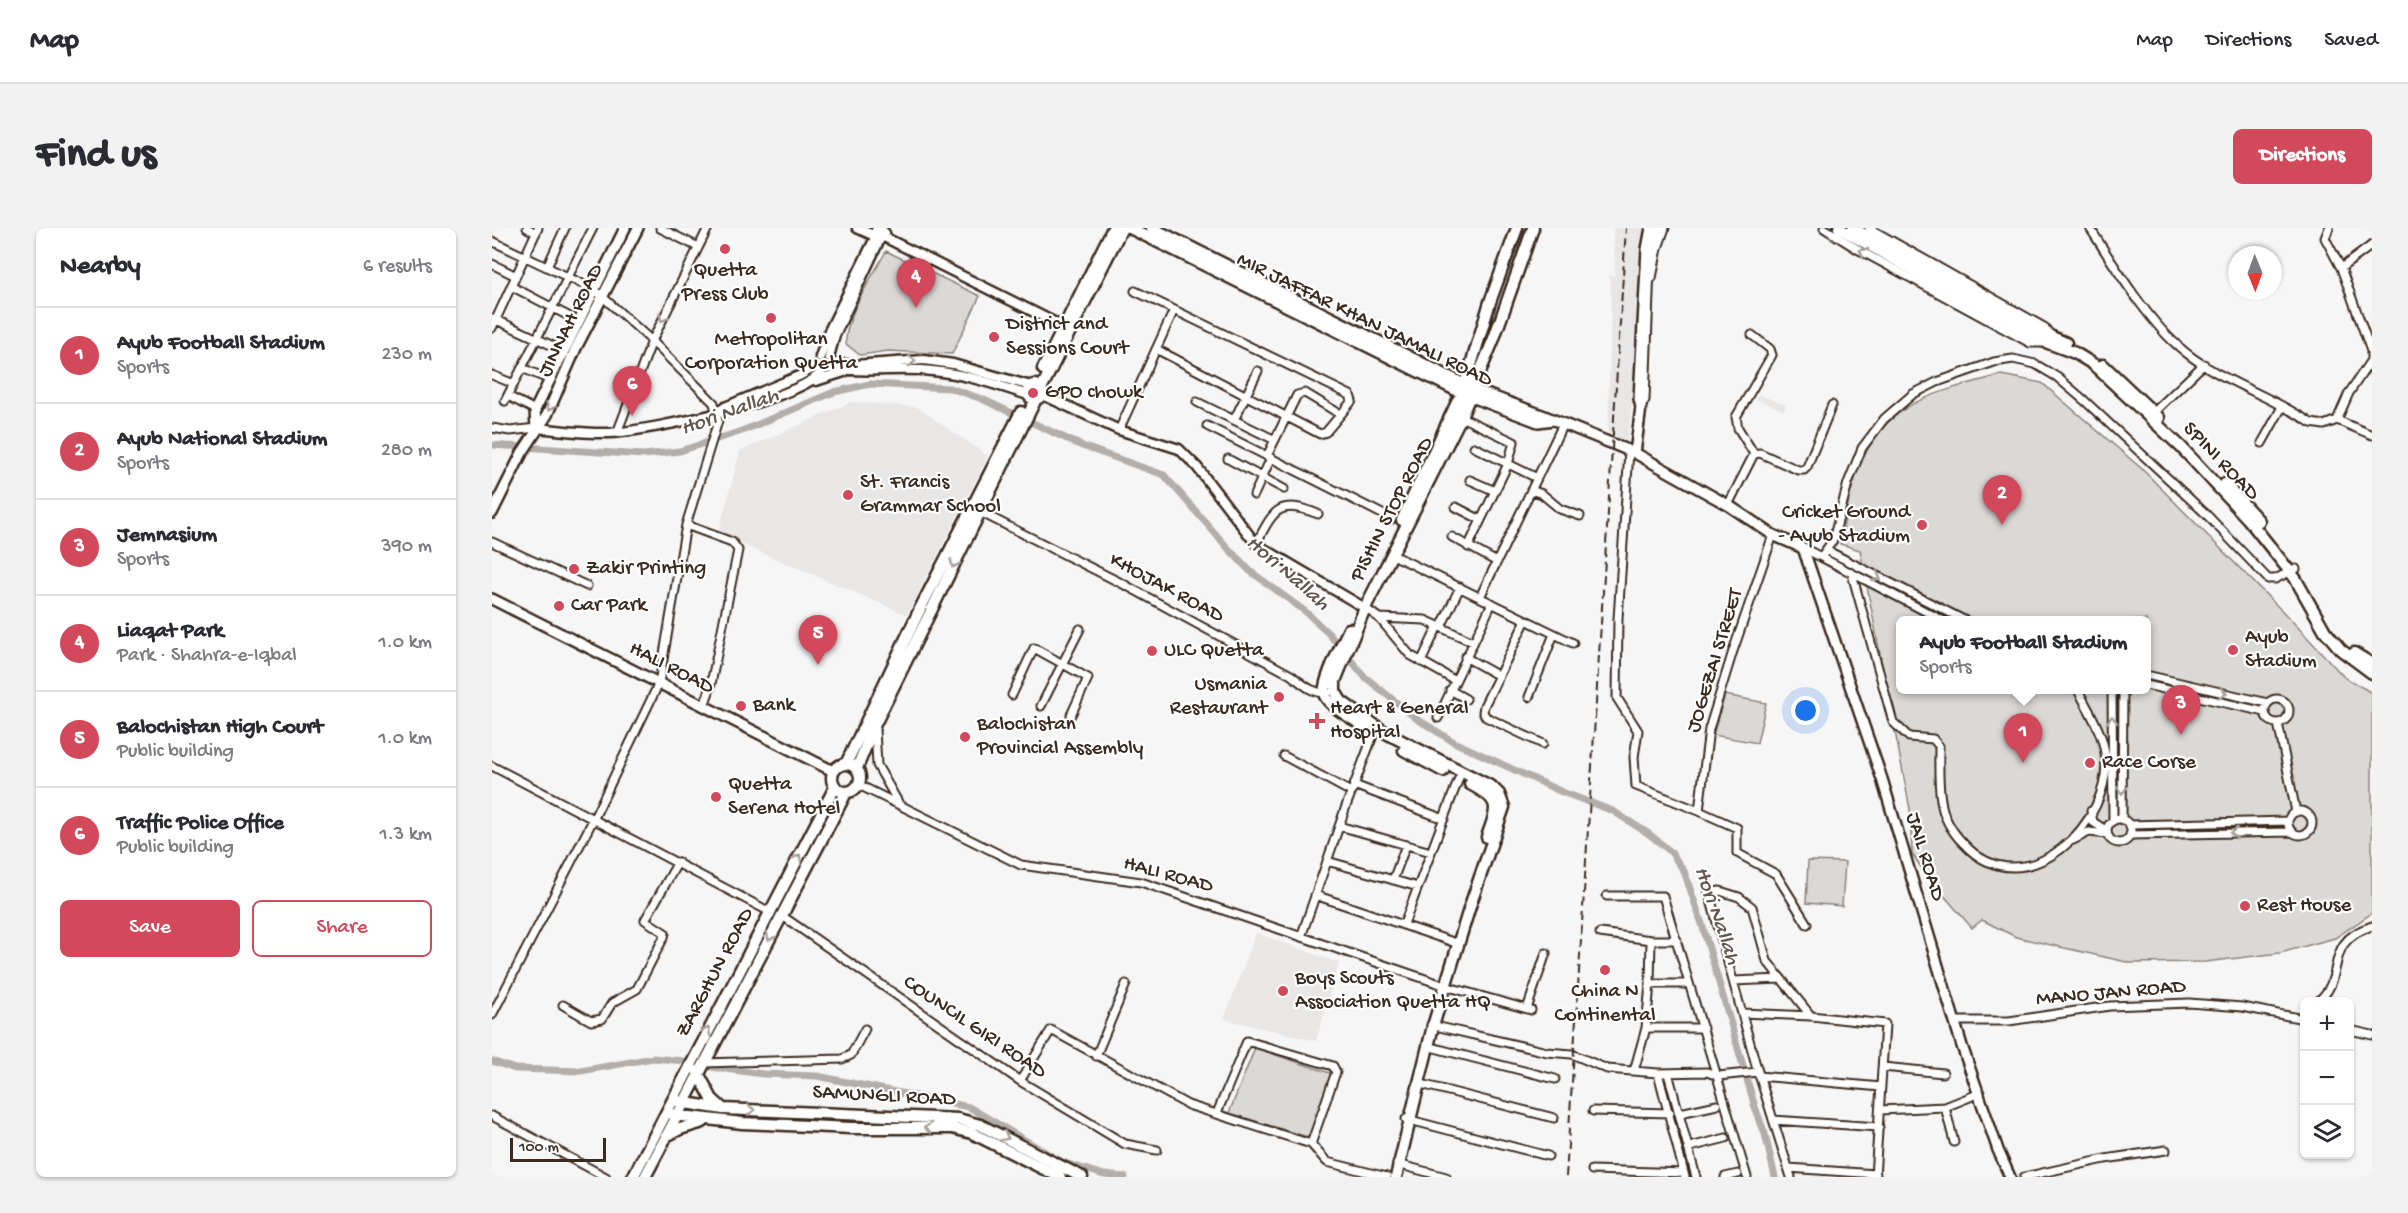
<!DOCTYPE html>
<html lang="en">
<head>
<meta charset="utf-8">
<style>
  body { margin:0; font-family:"Gochi Hand",sans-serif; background:#f2f2f3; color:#2b2b33 }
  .controls { position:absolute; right:18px; bottom:18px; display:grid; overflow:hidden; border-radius:9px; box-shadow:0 2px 4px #0004 }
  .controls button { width:54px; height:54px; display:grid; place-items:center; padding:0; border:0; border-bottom:2px solid #e1e1e2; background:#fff; color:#2b2b33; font:30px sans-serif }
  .compass { position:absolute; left:1736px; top:18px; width:54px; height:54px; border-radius:50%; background:#fff; box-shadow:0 2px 4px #0004; rotate:179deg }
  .scale { position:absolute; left:18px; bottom:15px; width:96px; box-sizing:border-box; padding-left:6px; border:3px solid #3b2a1e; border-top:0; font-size:16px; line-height:21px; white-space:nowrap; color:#3b2a1e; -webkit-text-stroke:4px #fff; paint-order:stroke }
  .you { position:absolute; left:1314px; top:483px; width:21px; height:21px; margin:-15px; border:4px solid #fff; border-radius:50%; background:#1a73e8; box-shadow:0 0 0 9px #1a73e833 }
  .badge { display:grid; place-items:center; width:39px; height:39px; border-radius:50%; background:#d1495b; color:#fff; font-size:20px; font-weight:700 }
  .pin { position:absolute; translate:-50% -50px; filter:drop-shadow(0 2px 3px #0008) }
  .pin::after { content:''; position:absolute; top:32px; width:21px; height:18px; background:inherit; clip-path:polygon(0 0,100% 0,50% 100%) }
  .popup { position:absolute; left:1404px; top:388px; width:255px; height:78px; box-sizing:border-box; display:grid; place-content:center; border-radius:9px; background:#fff; filter:drop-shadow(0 2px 4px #0005); font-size:20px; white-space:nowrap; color:#7c7c81 }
  .popup b { font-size:22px; color:#2b2b33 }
  .popup::after { content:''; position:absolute; left:50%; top:100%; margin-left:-12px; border:12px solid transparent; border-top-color:#fff }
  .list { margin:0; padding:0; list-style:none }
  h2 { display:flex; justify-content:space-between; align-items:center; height:78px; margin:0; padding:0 24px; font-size:26px }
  h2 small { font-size:20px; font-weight:400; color:#7c7c81 }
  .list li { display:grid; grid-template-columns:39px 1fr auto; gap:18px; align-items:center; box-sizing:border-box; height:96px; padding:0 24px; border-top:2px solid #e1e1e2 }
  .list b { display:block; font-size:22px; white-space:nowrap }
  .list p { margin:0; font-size:20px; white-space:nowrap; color:#7c7c81 }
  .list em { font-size:20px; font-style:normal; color:#7c7c81 }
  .actions { display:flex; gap:12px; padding:18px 24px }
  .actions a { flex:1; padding:14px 0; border:2px solid #d1495b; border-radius:9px; text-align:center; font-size:21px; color:#d1495b }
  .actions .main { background:#d1495b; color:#fff }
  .icon { flex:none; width:33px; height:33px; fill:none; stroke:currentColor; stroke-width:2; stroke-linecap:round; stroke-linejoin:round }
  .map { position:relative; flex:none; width:1880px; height:949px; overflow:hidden; border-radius:9px }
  header { display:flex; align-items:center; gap:36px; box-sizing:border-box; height:84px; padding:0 30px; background:#fff; border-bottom:2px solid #e1e1e2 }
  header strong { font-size:28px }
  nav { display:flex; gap:33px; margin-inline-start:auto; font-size:21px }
  .intro { display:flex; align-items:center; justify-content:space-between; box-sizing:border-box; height:144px; padding:0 36px }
  h1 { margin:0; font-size:42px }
  .button { padding:15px 27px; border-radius:9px; background:#d1495b; color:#fff; font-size:21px; font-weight:700 }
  main { display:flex; gap:36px; padding:0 36px }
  aside { flex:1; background:#fff; border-radius:9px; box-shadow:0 2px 4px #0004 }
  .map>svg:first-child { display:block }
  .built { fill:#e9e7e6 }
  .green { fill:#dbd9d6; stroke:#8b827a; stroke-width:1.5; fill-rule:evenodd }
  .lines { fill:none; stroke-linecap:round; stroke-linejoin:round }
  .canal { stroke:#b4aeaa; stroke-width:7 }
  .minor-casing { stroke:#3b2a1e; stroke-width:11 }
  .tertiary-casing { stroke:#3b2a1e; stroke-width:13 }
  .secondary-casing { stroke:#3b2a1e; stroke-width:14 }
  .primary-casing { stroke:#3b2a1e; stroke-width:15 }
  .minor { stroke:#fff; stroke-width:7 }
  .tertiary { stroke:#fff; stroke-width:8 }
  .secondary { stroke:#fff; stroke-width:9 }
  .primary { stroke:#fff; stroke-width:10 }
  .rail { stroke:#3b2a1e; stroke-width:2; stroke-dasharray:9 4.5; stroke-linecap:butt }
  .oneway { stroke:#a79f9a }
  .poi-dot { fill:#d1495b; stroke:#fff; stroke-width:2 }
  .labels { text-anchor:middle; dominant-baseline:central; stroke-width:4.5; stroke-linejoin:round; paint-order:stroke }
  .poi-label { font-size:21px; fill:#3b2a1e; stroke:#fff; text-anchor:start }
  .street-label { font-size:21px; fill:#3b2a1e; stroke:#fff }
  .water-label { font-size:22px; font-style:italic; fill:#65584f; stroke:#fff }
</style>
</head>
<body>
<header>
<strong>Map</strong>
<nav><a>Map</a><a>Directions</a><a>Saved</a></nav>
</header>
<div class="intro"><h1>Find us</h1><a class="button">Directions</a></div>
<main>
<aside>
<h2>Nearby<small>6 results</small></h2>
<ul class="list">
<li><span class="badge">1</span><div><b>Ayub Football Stadium</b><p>Sports</p></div><em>230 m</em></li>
<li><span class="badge">2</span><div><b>Ayub National Stadium</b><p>Sports</p></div><em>280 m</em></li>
<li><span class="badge">3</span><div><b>Jemnasium</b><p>Sports</p></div><em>390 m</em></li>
<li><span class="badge">4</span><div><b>Liaqat Park</b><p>Park · Shahra-e-Iqbal</p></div><em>1.0 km</em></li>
<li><span class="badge">5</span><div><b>Balochistan High Court</b><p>Public building</p></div><em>1.0 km</em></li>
<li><span class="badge">6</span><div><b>Traffic Police Office</b><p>Public building</p></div><em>1.3 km</em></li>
</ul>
<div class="actions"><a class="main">Save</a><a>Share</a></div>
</aside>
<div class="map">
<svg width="1880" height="949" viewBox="0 0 1880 949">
  <rect width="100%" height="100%" fill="#f7f6f6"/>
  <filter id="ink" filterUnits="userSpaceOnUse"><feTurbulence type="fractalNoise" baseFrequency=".0167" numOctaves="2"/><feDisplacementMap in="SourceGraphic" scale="12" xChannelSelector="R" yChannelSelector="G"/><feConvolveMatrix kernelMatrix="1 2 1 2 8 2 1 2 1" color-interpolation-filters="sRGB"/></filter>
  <g filter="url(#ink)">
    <!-- built -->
    <path class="built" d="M1121 0H1156L1149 35 1144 143 1135 217 1116 209 1119 59 1117 48 1123 47Z
      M1266 166 1294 177 1292 183 1264 171Z
      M359 174 425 179 496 228 415 387 226 306 248 223Z
      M764 705 847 735 824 813 732 791Z"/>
    <!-- green -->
    <path class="green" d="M394 23 488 68 460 126 396 123 368 127 354 116C352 89 382 47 394 23Z
      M1509 147 1550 155 1650 241 1802 395 1852 449 1880 465V685L1843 710 1788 725 1713 734 1639 735 1524 709 1490 692 1480 700 1435 648 1420 626 1418 581 1368 322 1348 316C1358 264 1366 211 1414 180 1436 165 1483 154 1509 147ZM1408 392H1654V462H1408Z
      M1233 467 1274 475 1265 515 1221 507Z
      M1316 633 1353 634 1350 678 1314 675Z
      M763 820 841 846 819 910 737 885Z"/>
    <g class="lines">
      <!-- canal -->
      <path class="canal" d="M0 217 152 227 188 223 250 203 342 164 378 156 458 160 490 171 590 218 672 247 735 319 758 343 814 384 837 406 873 449 925 491 962 514 1070 564 1121 583 1157 606 1179 624 1192 643 1210 696 1263 879 1273 906 1283 949
        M0 833 23 841 89 843 161 830 192 833
        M219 839 271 846 325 848 477 879 570 934 612 947 633 949"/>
      <defs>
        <path id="minor" d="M35 0 44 5
          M168 0 206 19
          M1332 0 1367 22 1538 115H1550
          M1377 0 1552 99 1558 106
          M1598 0C1621 36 1654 90 1685 117 1723 152 1777 166 1819 195L1832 197 1845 192
          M1837 0 1833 10 1849 40 1879 123V132L1857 165 1845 192
          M0 13 103 62 160 113 222 175 226 193 194 297 167 455 102 590 0 787
          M0 36 24 48
          M55 39 73 0
          M1849 40 1880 17
          M1160 50 1166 20 1173 0
          M19 58 86 93
          M643 63 858 167 860 173 834 204 828 206 664 121
          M0 90 72 123
          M0 100 46 0
          M30 140 58 152
          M0 147 22 156
          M16 168 43 182
          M13 173 101 0
          M705 174 783 212
          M1149 179 1153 172 1158 39 1160 19 1167 0
          M1662 184 1712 136
          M969 189 1022 214 1016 236 976 319
          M742 192 766 143
          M1845 192 1880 207
          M715 198 900 291
          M0 200 18 203 44 200
          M627 202 682 82
          M125 205 160 113 216 0
          M1770 215 1790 179
          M982 219 1045 250
          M1137 223 1126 391 1125 470 1146 503 1142 529 1144 558 1207 583
          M1262 226 1268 225 1306 242H1312L1315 239 1340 177
          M775 228 805 167 813 165 848 186
          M736 231 792 261
          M978 252 1003 263
          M1039 262 1050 266 1068 281 1088 288
          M762 267 779 230
          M1236 277 1262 226 1246 200 1244 189 1280 127 1278 121 1260 107
          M964 279 989 292
          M488 284 635 358 799 447C811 456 820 466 836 465
          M194 297 240 314 246 322 218 461 212 478
          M1281 307 1241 423 1217 501 1207 583 1245 600V625L1284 646 1315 696
          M960 309 1005 334
          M0 314 95 358
          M764 316C782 282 786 270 826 286
          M1311 320 1329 329 1341 312 1356 255 1370 220 1392 191 1421 166 1445 154 1502 134 1521 131 1543 136 1565 149 1593 173 1714 286 1776 351H1783L1804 341
          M1334 322 1472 392
          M901 327 1081 415
          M1329 329 1450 392
          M1360 346 1401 494 1417 509 1441 511 1447 518C1447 535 1446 555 1449 572 1451 589 1461 605 1472 616 1532 681 1623 595 1613 525 1610 503 1596 481 1586 462
          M988 369 1071 196
          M873 380 887 390 918 427 962 452
          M887 390 933 392 981 414
          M1034 392 992 478 991 484 994 489 1051 516
          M949 399 968 359
          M973 429 1007 448
          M929 434 946 398
          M1654 447 1776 475
          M1654 457 1773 484
          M958 462 974 471
          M1620 462 1621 593
          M520 467 542 420 596 450 579 487
          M1037 469 1062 406
          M1773 483a12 12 0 1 1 24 0a12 12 0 1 1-24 0Z
          M549 478 588 401
          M946 490 1000 375
          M1786 495 1804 584
          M383 501 385 537 406 574
          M792 528 859 564
          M0 538 278 684
          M367 557 529 637 649 654 948 756
          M862 557 952 591
          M1599 583 1601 594 1615 603
          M1796 595a12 12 0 1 1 24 0a12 12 0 1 1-24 0Z
          M1615 603a12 12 0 1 1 24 0a12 12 0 1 1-24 0Z
          M1630 592 1631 462
          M1637 597 1796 593
          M847 598 939 624
          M1638 607 1800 604
          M1581 612 1597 604 1615 606
          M835 633 926 659
          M901 652 914 617
          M823 667 967 716
          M1115 668H1171L1255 949
          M289 687 528 853 633 916 665 922
          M912 696 967 550
          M1108 705 1159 712H1185
          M809 709 853 581 882 505
          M1241 753 1289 751
          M1158 756H1192
          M953 758 1039 782
          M1825 774C1857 749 1828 715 1880 698
          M71 777 99 793 110 791 120 775 145 761 172 709 173 705 153 692 186 634
          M1035 781 1054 725
          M1250 785 1319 788
          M1463 793H1517L1618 778 1697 775 1750 779 1812 791
          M939 797 1055 824 1080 826 1115 841 1166 845 1215 844 1226 848 1266 844
          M1154 800H1211
          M1858 802 1880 807
          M935 818 1063 851
          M604 828 634 756
          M212 835 350 831 359 827 373 801
          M1391 839 1451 845
          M1142 843 1154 800 1158 756 1159 712
          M1166 845 1193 949
          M1176 845 1204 949
          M1267 848 1389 859
          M528 853 559 802 696 877 819 916 835 934 895 949
          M925 855 1062 890
          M1453 879 1462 914
          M1388 882 1453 879 1488 865
          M1101 883 1178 885
          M725 885 755 813 841 838 844 844 819 916
          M1188 885 1225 877
          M0 888 114 949
          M914 891 1056 928
          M1281 892 1387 899
          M1198 919 1234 910
          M905 936 954 949
          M1296 940 1384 946
          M1100 942 1192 945
          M1233 949 1246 946
          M1299 949 1264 837 1217 665 1228 663 1247 669 1260 679 1275 733 1319 788 1393 796 1383 949
          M1532 949 1613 931 1674 922"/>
        <path id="tertiary" d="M365 0 383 8
          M387 0 384 2 383 6 388 11 393 5 388 0
          M392 9 572 99
          M328 129 337 103 384 8
          M337 129 343 107 388 11
          M340 135 362 137 432 132 461 136 539 158
          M339 140C373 146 407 139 441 143 474 146 505 157 536 167
          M324 153 352 144
          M549 166 627 202 687 221 705 239 764 316 873 380
          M226 184 233 179 307 148 325 138
          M44 200C68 202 94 206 118 205 157 203 309 172 330 143"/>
        <path id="secondary" d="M981 161 1050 187 1143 225 1236 277 1281 307 1311 320 1390 551 1470 818 1506 922 1518 949
          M977 168 1046 194 1061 192
          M44 200 43 182 133 0
          M1143 225 1149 179 1147 171 1155 21 1159 0
          M0 285 30 225 55 187 84 120 146 0
          M0 371 341 543"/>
        <path id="primary" d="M638 0 974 167
          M660 0 979 160
          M1347 0 1535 107 1583 125 1601 136 1689 219 1756 291 1803 350 1833 403 1849 422 1880 445
          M1361 0 1539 100 1574 115
          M1611 137 1667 190
          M551 141 621 0
          M536 164a7 7 0 1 1 14 0a7 7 0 1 1-14 0Z
          M549 161 630 0
          M1733 256 1767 293
          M910 292 973 157 998 74 1025 0
          M857 401C852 413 828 456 833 468 838 479 865 493 875 500
          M1862 425 1880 436
          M912 522 951 543
          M340 550a14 14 0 1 1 28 0a14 14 0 1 1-28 0Z
          M354 536 428 381 529 184
          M365 540 383 496 544 171
          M978 556C1010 573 1006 578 995 609
          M205 843 220 871 231 881
          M187 874 231 881 466 891 488 897 590 949
          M181 887 250 895 359 900H460L480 905 568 949
          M174 908 188 901 211 894
          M141 949 343 559
          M153 949 354 565
          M904 949 941 798 978 678 1012 579 1007 566 1000 559 896 506 875 492 849 473 843 463V453L873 380 969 189 1001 113 1041 0"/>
      </defs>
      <!-- minor casing -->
      <use href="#minor" class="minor-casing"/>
      <!-- tertiary casing -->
      <use href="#tertiary" class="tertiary-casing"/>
      <!-- secondary casing -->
      <use href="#secondary" class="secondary-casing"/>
      <!-- primary casing -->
      <use href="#primary" class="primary-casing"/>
      <!-- minor -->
      <use href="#minor" class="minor"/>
      <!-- tertiary -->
      <use href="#tertiary" class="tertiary"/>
      <!-- secondary -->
      <use href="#secondary" class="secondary"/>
      <!-- primary -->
      <use href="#primary" class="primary"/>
      <!-- rail -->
      <path class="rail" d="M1074 949 1134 0"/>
    </g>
    <!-- one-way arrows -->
    <defs><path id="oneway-chevron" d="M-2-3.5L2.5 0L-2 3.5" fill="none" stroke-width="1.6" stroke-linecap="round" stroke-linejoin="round" transform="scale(1.5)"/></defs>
    <g class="oneway">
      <use href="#oneway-chevron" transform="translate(1371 24) rotate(-150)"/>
      <use href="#oneway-chevron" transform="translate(171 90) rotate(116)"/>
      <use href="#oneway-chevron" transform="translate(420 133) rotate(-1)"/>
      <use href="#oneway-chevron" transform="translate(58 179) rotate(115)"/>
      <use href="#oneway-chevron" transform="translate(462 336) rotate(116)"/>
      <use href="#oneway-chevron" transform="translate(1385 349) rotate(27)"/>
      <use href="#oneway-chevron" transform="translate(1731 465) rotate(13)"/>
      <use href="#oneway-chevron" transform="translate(1620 492) rotate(-91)"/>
      <use href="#oneway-chevron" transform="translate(1630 562) rotate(90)"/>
      <use href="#oneway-chevron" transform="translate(1742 605) rotate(179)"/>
      <use href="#oneway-chevron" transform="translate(306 630) rotate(-63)"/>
      <use href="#oneway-chevron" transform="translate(278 709) rotate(117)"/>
      <use href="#oneway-chevron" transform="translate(215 803) rotate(-62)"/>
      <use href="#oneway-chevron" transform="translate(259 882) rotate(3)"/>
      <use href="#oneway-chevron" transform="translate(436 900) rotate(-178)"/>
      <use href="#oneway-chevron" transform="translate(513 909) rotate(26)"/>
    </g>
  </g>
  <!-- markers -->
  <g class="poi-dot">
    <circle cx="233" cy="21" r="6"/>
    <circle cx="279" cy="90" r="6"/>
    <circle cx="502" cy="109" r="6"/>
    <circle cx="541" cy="165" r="6"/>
    <circle cx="356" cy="267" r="6"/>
    <circle cx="1430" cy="297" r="6"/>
    <circle cx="82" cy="341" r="6"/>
    <circle cx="67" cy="378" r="6"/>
    <circle cx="1741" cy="422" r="6"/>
    <circle cx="660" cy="423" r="6"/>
    <circle cx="787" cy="469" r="6"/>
    <circle cx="249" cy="478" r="6"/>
    <path d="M822 484h6v6h6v6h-6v6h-6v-6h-6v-6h6z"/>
    <circle cx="473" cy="509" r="6"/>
    <circle cx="1598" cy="535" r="6"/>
    <circle cx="224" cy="569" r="6"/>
    <circle cx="1753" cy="678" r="6"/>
    <circle cx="1113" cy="742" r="6"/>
    <circle cx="791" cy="763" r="6"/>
  </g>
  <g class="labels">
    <!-- poi labels -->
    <g class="poi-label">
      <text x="233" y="43" text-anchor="middle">Quetta<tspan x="233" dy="24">Press Club</tspan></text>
      <text x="514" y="97">District and<tspan x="514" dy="24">Sessions Court</tspan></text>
      <text x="279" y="112" text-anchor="middle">Metropolitan<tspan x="279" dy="24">Corporation Quetta</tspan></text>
      <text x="553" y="165">GPO chowk</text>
      <text x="368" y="255">St. Francis<tspan x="368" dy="24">Grammar School</tspan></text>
      <text x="1418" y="285" text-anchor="end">Cricket Ground<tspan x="1418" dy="24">- Ayub Stadium</tspan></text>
      <text x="94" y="341">Zakir Printing</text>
      <text x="79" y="378">Car Park</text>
      <text x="1753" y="410">Ayub<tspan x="1753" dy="24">Stadium</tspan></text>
      <text x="672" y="423">ULC Quetta</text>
      <text x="775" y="457" text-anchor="end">Usmania<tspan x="775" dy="24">Restaurant</tspan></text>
      <text x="261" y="478">Bank</text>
      <text x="838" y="481">Heart &amp; General<tspan x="838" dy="24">Hospital</tspan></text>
      <text x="485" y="497">Balochistan<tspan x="485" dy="24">Provincial Assembly</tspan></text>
      <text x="1610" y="535">Race Corse</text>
      <text x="236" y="557">Quetta<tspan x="236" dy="24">Serena Hotel</tspan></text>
      <text x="1765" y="678">Rest House</text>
      <text x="803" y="751">Boys Scouts<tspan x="803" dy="24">Association Quetta HQ</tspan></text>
      <text x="1113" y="764" text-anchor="middle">China N<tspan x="1113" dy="24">Continental</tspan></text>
    </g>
    <!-- street labels -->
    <g class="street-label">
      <text transform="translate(80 93) rotate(-64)">JINNAH ROAD</text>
      <text transform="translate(872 93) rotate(26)">MIR JAFFAR KHAN JAMALI ROAD</text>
      <text transform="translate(1728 234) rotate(46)">SPINI ROAD</text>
      <text transform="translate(901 282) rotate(-63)">PISHIN STOP ROAD</text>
      <text transform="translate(674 361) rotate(28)">KHOJAK ROAD</text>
      <text transform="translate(1224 433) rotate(-73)">JOGEZAI STREET</text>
      <text transform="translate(179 441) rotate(27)">HALI ROAD</text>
      <text transform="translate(1432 629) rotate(73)">JAIL ROAD</text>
      <text transform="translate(676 648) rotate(15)">HALI ROAD</text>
      <text transform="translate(224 745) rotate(-62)">ZARGHUN ROAD</text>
      <text transform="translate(1619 766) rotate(-5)">MANO JAN ROAD</text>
      <text transform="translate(482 800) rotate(34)">COUNCIL GIRI ROAD</text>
      <text transform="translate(392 869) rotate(3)">SAMUNGLI ROAD</text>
    </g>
    <!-- water labels -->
    <g class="water-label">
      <text transform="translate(238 185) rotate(-20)">Hori Nallah</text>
      <text transform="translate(795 346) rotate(41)">Hori Nallah</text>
      <text transform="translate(1224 688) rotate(71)">Hori Nallah</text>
    </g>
  </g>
</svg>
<div class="controls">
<button>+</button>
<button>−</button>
<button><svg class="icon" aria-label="layers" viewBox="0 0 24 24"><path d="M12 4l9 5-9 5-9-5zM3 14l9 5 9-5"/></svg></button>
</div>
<svg class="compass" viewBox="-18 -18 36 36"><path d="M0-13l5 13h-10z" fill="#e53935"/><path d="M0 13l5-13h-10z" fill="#7c7c81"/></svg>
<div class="scale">100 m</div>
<div class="you"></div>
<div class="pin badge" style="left:1531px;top:535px">1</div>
<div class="popup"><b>Ayub Football Stadium</b>Sports</div>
<div class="pin badge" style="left:1510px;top:297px">2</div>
<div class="pin badge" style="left:1689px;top:507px">3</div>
<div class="pin badge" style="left:424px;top:80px">4</div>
<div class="pin badge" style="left:326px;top:437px">5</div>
<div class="pin badge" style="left:140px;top:188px">6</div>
</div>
</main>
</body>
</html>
